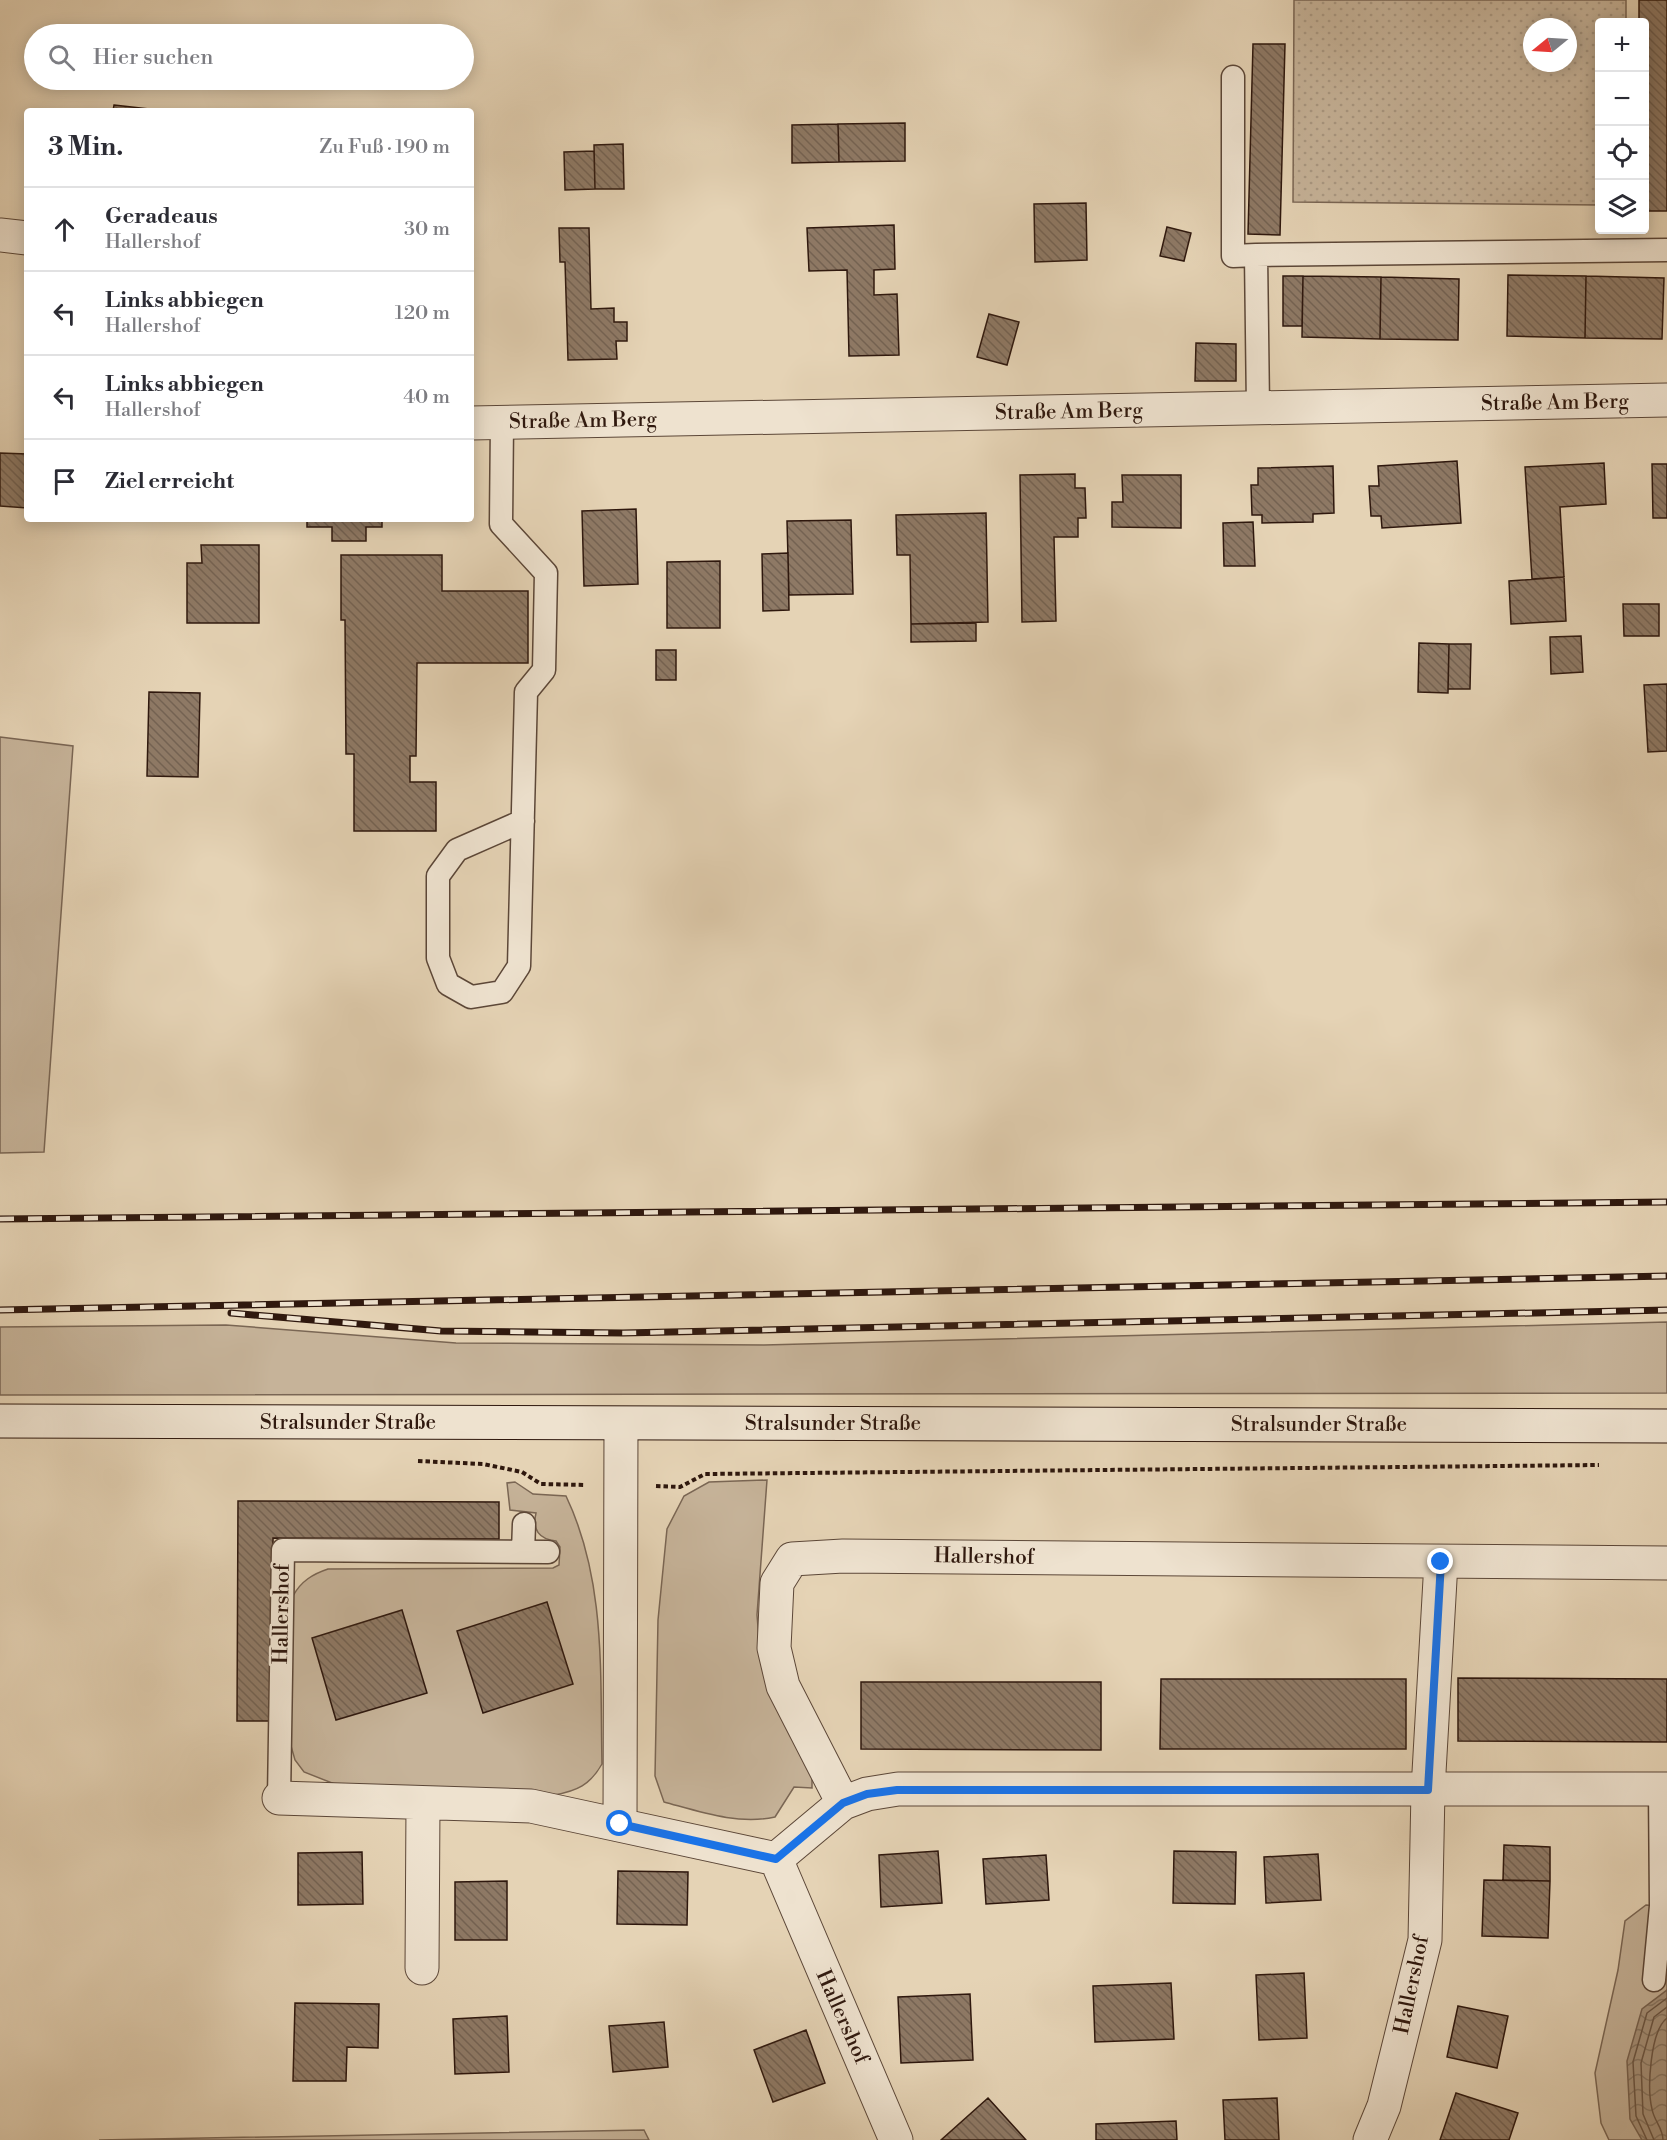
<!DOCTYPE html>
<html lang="de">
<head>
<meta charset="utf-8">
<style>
  body { margin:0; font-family:"Libre Bodoni",serif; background:#f7f7f7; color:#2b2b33 }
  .controls { position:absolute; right:18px; top:18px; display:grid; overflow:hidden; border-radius:6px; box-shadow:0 3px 15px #0003 }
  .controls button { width:54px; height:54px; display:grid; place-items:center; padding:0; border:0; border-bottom:2px solid #e1e1e2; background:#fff; color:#2b2b33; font:30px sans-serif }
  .compass { position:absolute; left:1523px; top:18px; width:54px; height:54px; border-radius:50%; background:#fff; box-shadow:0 3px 15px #0003; rotate:252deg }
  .stop { position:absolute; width:18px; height:18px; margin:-14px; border:4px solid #1a73e8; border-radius:50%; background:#fff }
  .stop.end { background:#1a73e8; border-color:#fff; box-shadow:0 2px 6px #0008 }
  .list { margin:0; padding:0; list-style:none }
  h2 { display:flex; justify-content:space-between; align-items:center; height:78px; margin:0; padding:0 24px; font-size:26px }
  h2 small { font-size:20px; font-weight:400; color:#7c7c81 }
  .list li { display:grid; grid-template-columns:39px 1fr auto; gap:18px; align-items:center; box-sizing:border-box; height:84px; padding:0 24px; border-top:2px solid #e1e1e2 }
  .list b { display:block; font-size:22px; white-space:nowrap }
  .list p { margin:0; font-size:20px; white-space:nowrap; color:#7c7c81 }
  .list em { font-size:20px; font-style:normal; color:#7c7c81 }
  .icon { flex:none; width:33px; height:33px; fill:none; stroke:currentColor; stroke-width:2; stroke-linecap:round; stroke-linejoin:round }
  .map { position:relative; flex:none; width:1667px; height:2140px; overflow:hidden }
  .search { position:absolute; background:#fff; box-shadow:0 3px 15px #0003; left:24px; top:24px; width:450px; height:66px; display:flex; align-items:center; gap:15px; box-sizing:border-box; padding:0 21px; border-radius:33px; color:#7c7c81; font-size:22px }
  .panel { position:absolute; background:#fff; box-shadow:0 3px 15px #0003; left:24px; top:108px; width:450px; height:414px; border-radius:6px }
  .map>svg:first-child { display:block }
  .grass { fill:#c6b399; stroke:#7a6654; stroke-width:1.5 }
  .park { fill:url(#park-dots); stroke:#7a6654; stroke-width:1.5; fill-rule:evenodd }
  .water { fill:url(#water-waves); stroke:#776250; stroke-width:1.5 }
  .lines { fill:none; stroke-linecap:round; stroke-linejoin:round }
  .shore { stroke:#6b5645; stroke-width:1.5 }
  .building { fill:url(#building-back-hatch); stroke:#2f180e; stroke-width:1.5 }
  .lane-casing { stroke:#5c4738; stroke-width:25 }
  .street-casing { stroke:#5c4738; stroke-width:35 }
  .secondary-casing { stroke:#2f180e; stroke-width:35 }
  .path { stroke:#2f180e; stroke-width:4; stroke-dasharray:4.5 3; stroke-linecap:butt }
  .lane { stroke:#eee2cf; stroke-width:22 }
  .street { stroke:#eee2cf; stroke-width:33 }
  .secondary { stroke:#eee2cf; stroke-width:33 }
  .rail-casing { stroke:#2f180e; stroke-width:7 }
  .rail { stroke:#eee2cf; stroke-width:4.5; stroke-dasharray:14; stroke-linecap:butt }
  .route { stroke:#1a73e8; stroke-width:8 }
  .labels { text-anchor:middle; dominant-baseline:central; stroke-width:5; stroke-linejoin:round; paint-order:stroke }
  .street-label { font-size:21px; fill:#2f180e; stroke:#eee2cf }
</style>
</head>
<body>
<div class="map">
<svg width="1667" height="2140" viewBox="0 0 1667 2140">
  <defs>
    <pattern id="park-dots" width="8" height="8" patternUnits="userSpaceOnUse" patternTransform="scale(1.5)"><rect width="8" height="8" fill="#c6b399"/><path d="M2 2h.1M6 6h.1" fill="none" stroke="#aa9983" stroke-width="1.8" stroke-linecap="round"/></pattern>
    <pattern id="water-waves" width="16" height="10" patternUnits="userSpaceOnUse" patternTransform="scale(1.5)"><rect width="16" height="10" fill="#a7937c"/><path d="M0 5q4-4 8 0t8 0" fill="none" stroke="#887764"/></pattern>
    <pattern id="building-back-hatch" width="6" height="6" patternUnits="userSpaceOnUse" patternTransform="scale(1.5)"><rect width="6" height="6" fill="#8e7965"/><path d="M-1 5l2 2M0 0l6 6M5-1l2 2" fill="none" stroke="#746252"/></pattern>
  </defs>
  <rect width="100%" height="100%" fill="#e5d3b5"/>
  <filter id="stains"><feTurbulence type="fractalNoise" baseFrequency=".00333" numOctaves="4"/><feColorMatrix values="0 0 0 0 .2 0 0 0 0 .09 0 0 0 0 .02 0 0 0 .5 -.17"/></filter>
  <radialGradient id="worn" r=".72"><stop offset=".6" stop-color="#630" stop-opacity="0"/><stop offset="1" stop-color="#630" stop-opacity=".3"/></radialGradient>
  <!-- grass -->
  <path class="grass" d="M0 737 73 746 44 1152 0 1153Z
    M1667 1322V1393L0 1395V1327L226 1325 456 1343 764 1345Z
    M767 1480 757 1615 761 1663 812 1773V1788L794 1787 775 1817C738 1825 701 1812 664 1802L655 1776 658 1620 667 1529 684 1496 709 1482Z
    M515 1482 533 1494 566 1496C606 1580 600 1672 602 1764 590 1785 577 1791 554 1795L350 1790 304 1772 295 1760 291 1746C291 1719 284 1614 293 1596 301 1581 313 1574 328 1569L553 1568 559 1565 560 1547 556 1541C539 1539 532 1530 536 1513L510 1510 507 1483Z
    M1646 1905 1667 1907V2140H1609L1601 2123 1595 2073 1618 1970 1625 1921Z
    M644 2130 649 2140H99Z"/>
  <!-- park -->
  <path class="park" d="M1294 0H1626V22H1600L1599 205 1293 202ZM1532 27H1568V63H1532Z"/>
  <!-- water -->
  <path class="water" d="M1667 1990V2140H1642L1630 2119 1627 2061 1642 2009Z"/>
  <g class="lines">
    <!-- shore -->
    <path class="shore" d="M1647 2140 1636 2116 1633 2062 1647 2013 1667 1998
      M1654 2140 1643 2114 1641 2063 1654 2017 1667 2007
      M1663 2140C1663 2128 1654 2121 1652 2109 1647 2089 1650 2031 1667 2018"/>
  </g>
  <!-- building -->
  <path class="building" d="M1639 0H1667V211H1644V22H1639Z
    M1253 44H1285L1280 235 1248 234Z
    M114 105 167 111H113Z
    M905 123V161L839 162 838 124Z
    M838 124 839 162 792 163V125Z
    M623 144 624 189H595L594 145Z
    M594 151 595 189 565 190 564 152Z
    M1086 203 1087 260 1035 262 1034 204Z
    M894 225 895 269 874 270V295L897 294 899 355 849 356 847 270 809 271 807 228Z
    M1167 227 1191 233 1184 261 1160 256Z
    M559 228H589L591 309 614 308V322H627V341H616L617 359 568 360 565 262H560Z
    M1508 275 1586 276 1585 338 1507 336Z
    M1283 276H1303L1302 326H1283Z
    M1303 276 1381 277 1380 339 1302 337Z
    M1586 276 1664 278 1662 339 1585 338Z
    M1381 277 1459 279 1458 340 1380 339Z
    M989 314 1019 322 1007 365 977 357Z
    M1196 343 1236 344V381H1195Z
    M0 453 27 454V508L0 506Z
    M1457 461 1461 523 1382 528 1381 516H1371L1369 486H1379L1378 466Z
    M1604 463 1606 504 1560 507 1564 577 1532 579 1525 467Z
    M1652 464H1667V518H1653Z
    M1333 466 1334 513 1313 514V522L1262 523V515H1252L1251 485H1258V468Z
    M1075 474V488H1085L1086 518H1078V537H1054L1056 621 1022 622 1020 475Z
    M1122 475H1181V528L1112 527V502H1123Z
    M636 509 638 584 584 586 582 511Z
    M986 513 988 622 911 624 910 555H897L896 515Z
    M307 519H382V527H366V541H332V527H307Z
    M851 520 853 594 789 595 787 521Z
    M1253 522 1255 566H1224L1223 523Z
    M201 545H259V623H187V563H202Z
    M788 553 789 610 763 611 762 554Z
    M341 555H442V591H528V663H417L416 756H410V782H436V831H354V754H346L345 620H341Z
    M720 561V628H667V562Z
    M1564 577 1566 621 1511 624 1509 581Z
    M1623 604H1659V636H1624Z
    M976 623V641L911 642V624Z
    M1581 636 1583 672 1551 674 1550 637Z
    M1419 643 1449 644 1448 693 1418 692Z
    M1449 644H1471L1470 689H1448Z
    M656 650H676V680H656Z
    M1667 684V751L1648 752 1644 685Z
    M149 692 200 693 198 777 147 776Z
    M238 1501 499 1502V1539L273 1538V1721H237Z
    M547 1602 573 1684 483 1713 457 1631Z
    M402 1610 427 1693 336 1720 312 1638Z
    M1458 1678 1667 1679V1742L1458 1741Z
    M1161 1679H1406V1749H1160Z
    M861 1682H1101V1750L861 1749Z
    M1504 1845 1550 1847V1881L1503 1880Z
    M938 1851 942 1903 881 1907 879 1855Z
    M1174 1851 1236 1852 1235 1904 1173 1903Z
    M362 1852 363 1904 298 1905V1853Z
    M1318 1854 1321 1900 1266 1903 1264 1857Z
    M1046 1855 1049 1900 986 1904 983 1859Z
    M618 1871 688 1872 687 1925 617 1924Z
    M1484 1880 1550 1881 1548 1938 1482 1936Z
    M507 1881V1940H455V1882Z
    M1304 1973 1307 2038 1259 2040 1256 1975Z
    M1171 1983 1174 2039 1095 2042 1093 1986Z
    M970 1994 973 2060 901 2063 898 1997Z
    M295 2003 379 2004 378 2048 347 2047 346 2081H293Z
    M1458 2006 1508 2016 1497 2068 1447 2057Z
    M507 2016 509 2072 455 2074 453 2019Z
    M664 2022 668 2067 613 2072 609 2026Z
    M806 2030 825 2083 773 2102 754 2050Z
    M1456 2093 1518 2113 1509 2140H1440Z
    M988 2098 1026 2140H941Z
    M1277 2098 1279 2140H1225L1223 2100Z
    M1176 2121 1177 2140H1096V2124Z"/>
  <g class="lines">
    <defs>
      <path id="lane" d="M1233 77V256L1256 255
        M1258 408 1256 255 1667 250
        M502 422 501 524 546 573 544 670 526 692 519 966 502 992 471 997 448 984 438 958V876L457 850 523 821
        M523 1552 524 1524
        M279 1798 283 1550 548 1552
        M1654 1980 1661 1906 1660 1789"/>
      <path id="street" d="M0 235 27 238
        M471 423 1667 400
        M279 1798 531 1806 776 1859
        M843 1803 783 1686 774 1648 777 1583 792 1559 843 1556 1667 1563
        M620 1824 621 1424
        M776 1859 843 1803 867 1794 898 1789H1667
        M776 1859 896 2140
        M422 1968 423 1804
        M1370 2140 1384 2106 1425 1940 1428 1790 1441 1562"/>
      <path id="secondary" d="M0 1421 1667 1426"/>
    </defs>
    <!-- lane casing -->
    <use href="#lane" class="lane-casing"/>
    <!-- street casing -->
    <use href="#street" class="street-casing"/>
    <!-- secondary casing -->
    <use href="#secondary" class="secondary-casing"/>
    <!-- path -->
    <path class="path" d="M418 1461 483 1464 522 1472 541 1484 586 1485
      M656 1486 680 1487 705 1474 1599 1465"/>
    <!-- lane -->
    <use href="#lane" class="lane"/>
    <!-- street -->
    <use href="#street" class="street"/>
    <!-- secondary -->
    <use href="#secondary" class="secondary"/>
    <defs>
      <path id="rail" d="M0 1219 1667 1202
        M0 1310 1667 1276
        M231 1313 441 1331 623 1333 1667 1310"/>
    </defs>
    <!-- rail casing -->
    <use href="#rail" class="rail-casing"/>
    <!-- rail -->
    <use href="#rail" class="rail"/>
  </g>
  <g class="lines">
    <!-- route -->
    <path class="route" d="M620 1824 776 1859 843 1803 867 1794 897 1790H1428L1441 1562"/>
  </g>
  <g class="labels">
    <!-- street labels -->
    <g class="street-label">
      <text transform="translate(1555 403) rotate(-1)">Straße Am Berg</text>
      <text transform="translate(1069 412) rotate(-1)">Straße Am Berg</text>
      <text transform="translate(583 421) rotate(-1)">Straße Am Berg</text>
      <text x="348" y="1423">Stralsunder Straße</text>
      <text x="833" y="1424">Stralsunder Straße</text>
      <text x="1319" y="1425">Stralsunder Straße</text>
      <text transform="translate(984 1557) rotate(1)">Hallershof</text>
      <text transform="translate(282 1614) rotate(-89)">Hallershof</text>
      <text transform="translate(1412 1985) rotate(-78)">Hallershof</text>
      <text transform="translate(842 2017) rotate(66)">Hallershof</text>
    </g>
  </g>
  <rect width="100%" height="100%" filter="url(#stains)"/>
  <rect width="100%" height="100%" fill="url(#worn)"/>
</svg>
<div class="controls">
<button>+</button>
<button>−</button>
<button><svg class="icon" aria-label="locate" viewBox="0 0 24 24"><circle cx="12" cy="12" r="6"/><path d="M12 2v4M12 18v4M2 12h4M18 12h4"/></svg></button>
<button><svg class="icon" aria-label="layers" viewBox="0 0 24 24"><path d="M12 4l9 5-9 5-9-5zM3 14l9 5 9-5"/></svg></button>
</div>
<svg class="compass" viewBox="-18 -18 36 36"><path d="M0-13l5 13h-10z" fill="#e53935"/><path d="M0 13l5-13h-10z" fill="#7c7c81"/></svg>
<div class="stop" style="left:620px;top:1824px"></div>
<div class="stop end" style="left:1441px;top:1562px"></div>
<div class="search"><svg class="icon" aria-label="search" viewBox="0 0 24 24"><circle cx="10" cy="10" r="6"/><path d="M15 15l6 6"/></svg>Hier suchen</div>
<section class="panel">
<h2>3 Min.<small>Zu Fuß · 190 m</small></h2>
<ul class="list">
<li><svg class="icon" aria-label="ahead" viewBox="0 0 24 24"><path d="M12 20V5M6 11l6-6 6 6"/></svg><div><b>Geradeaus</b><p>Hallershof</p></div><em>30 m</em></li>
<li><svg class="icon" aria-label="left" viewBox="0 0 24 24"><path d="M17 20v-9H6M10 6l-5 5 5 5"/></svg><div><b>Links abbiegen</b><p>Hallershof</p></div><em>120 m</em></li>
<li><svg class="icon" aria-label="left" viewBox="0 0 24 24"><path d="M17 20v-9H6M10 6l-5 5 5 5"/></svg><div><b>Links abbiegen</b><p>Hallershof</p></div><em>40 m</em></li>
<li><svg class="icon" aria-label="arrive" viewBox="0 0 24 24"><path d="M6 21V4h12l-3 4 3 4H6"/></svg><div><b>Ziel erreicht</b></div></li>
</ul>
</section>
</div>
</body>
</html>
